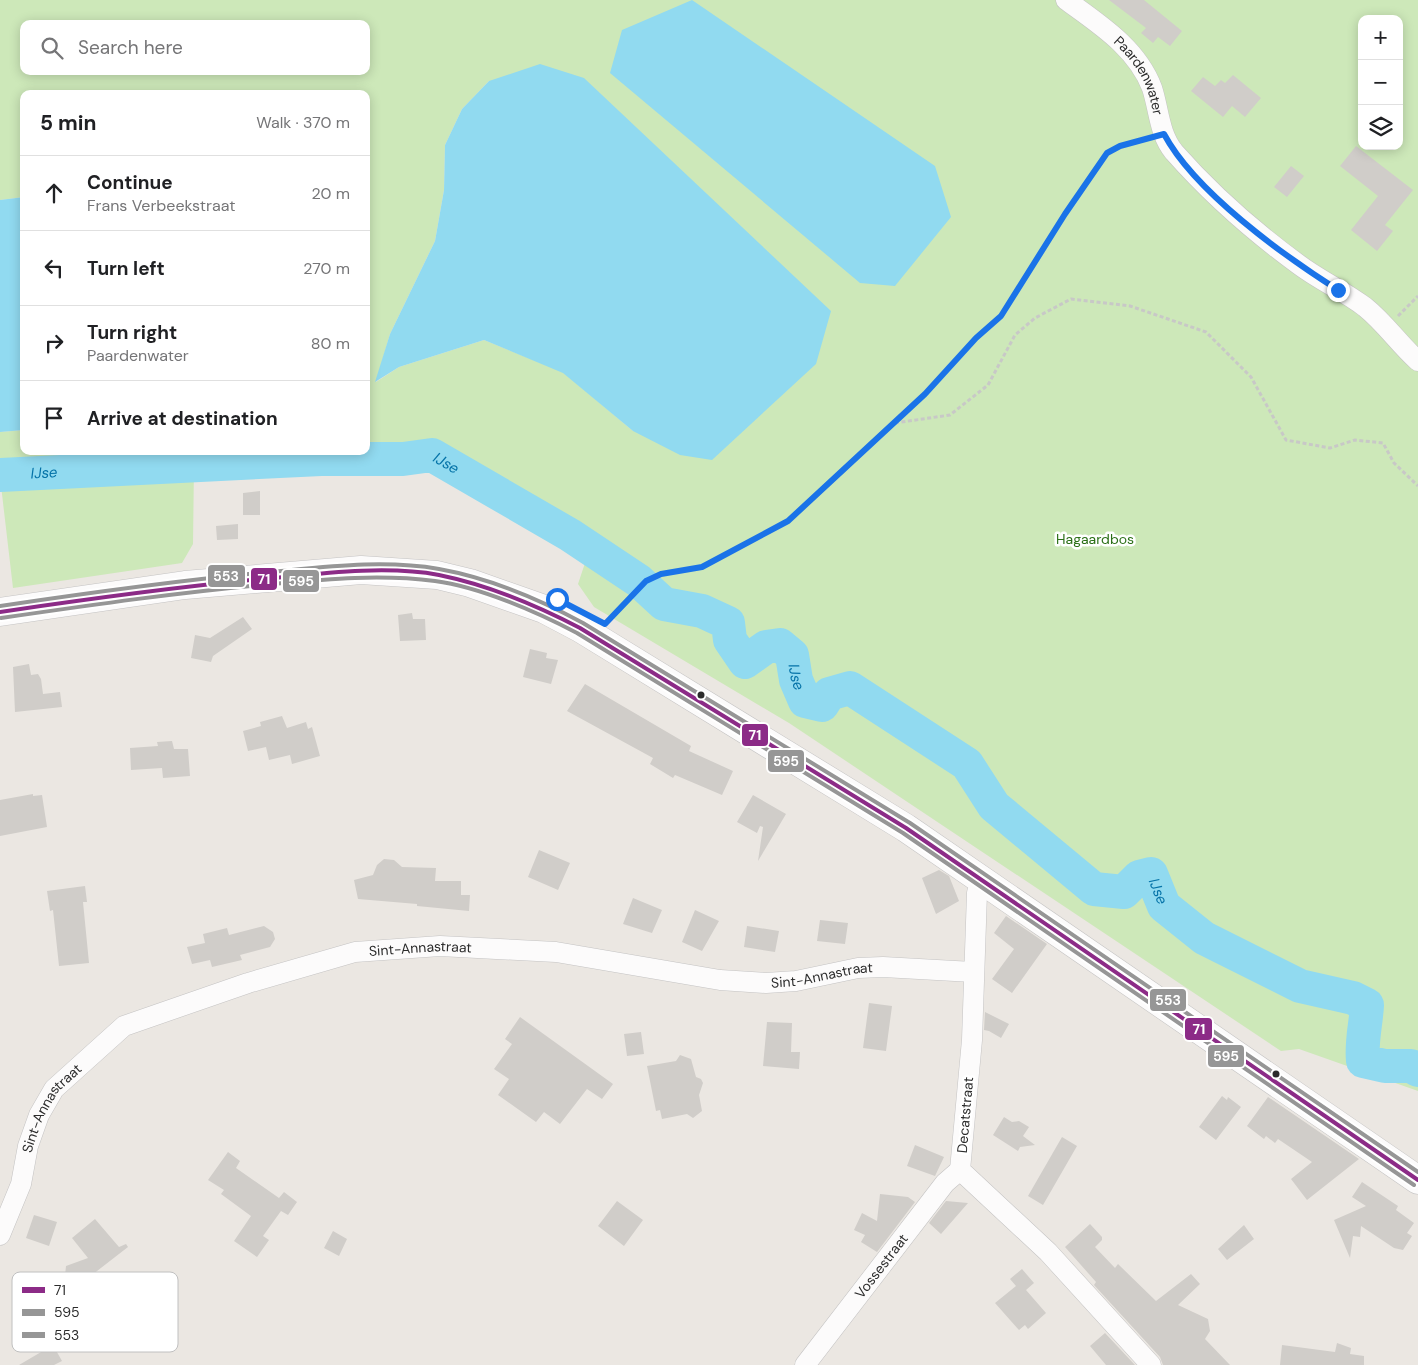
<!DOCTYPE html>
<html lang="en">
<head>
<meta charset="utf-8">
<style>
  body { margin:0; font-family:"DM Sans",sans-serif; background:#f2f2f2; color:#202124 }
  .controls { position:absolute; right:15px; top:15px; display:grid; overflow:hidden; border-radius:10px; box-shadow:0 2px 12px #0003 }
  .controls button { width:45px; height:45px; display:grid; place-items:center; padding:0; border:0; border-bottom:1px solid #e0e0e0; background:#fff; color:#202124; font:25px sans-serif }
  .stop { position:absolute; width:15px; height:15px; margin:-11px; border:4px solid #1a73e8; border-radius:50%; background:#fff }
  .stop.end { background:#1a73e8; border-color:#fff; box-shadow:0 1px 5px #0008 }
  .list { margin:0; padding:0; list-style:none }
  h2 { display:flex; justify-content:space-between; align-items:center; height:65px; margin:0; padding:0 20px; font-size:21px }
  h2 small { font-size:16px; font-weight:400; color:#757577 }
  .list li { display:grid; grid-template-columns:32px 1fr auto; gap:15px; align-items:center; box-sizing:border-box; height:75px; padding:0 20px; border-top:1px solid #e0e0e0 }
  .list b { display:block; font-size:19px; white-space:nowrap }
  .list p { margin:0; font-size:16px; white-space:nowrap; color:#757577 }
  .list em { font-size:16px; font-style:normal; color:#757577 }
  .icon { flex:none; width:28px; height:28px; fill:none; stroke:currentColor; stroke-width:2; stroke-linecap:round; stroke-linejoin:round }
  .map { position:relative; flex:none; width:1418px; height:1365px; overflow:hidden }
  .search { position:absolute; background:#fff; box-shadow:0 2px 12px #0003; left:20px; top:20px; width:350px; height:55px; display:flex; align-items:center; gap:12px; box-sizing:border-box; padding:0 18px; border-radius:10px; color:#757577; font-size:19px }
  .panel { position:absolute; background:#fff; box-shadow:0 2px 12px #0003; left:20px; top:90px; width:350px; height:365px; border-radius:10px }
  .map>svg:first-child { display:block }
  .green { fill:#cde8b9; fill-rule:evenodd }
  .water { fill:#91daf0 }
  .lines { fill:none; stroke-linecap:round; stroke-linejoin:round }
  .river { stroke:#91daf0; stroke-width:34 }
  .building { fill:#d0cdc9 }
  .street-casing { stroke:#c4c3c3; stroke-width:21 }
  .secondary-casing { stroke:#c4c3c3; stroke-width:29 }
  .path { stroke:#c8c8c7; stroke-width:3; stroke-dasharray:4 2.5; stroke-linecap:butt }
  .street { stroke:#fcfbfb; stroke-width:20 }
  .secondary { stroke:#fcfbfb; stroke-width:28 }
  .bus-1-casing { stroke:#fff; stroke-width:8 }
  .bus-2-casing { stroke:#fff; stroke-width:8 }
  .bus-3-casing { stroke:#fff; stroke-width:8 }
  .bus-1 { stroke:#8c2b87; stroke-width:4 }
  .bus-2 { stroke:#969696; stroke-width:4 }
  .bus-3 { stroke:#969696; stroke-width:4 }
  .route { stroke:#1a73e8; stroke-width:6 }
  .bus-dot { fill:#2c2c2c; stroke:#fff; stroke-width:2 }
  .labels { text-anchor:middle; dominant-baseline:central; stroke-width:5; stroke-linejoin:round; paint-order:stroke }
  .street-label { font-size:14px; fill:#2c2c2c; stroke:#fff }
  .park-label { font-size:14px; fill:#2a6f16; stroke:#fff }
  .water-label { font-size:15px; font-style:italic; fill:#0573a8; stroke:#fff }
  .key { fill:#fff; stroke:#c0c0c0; stroke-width:1 }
  .key-label { font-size:14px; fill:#2c2c2c }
  .line-badge { stroke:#fff; stroke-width:2 }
  .badge-label { font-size:14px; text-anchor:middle; font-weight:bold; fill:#fff }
</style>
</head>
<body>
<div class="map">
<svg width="1418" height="1365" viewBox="0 0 1418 1365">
  <rect width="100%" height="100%" fill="#ebe7e2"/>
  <!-- green -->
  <path class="green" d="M0 0H1418V1091L1299 1049 1281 1051 789 723 594 607 578 584 590 548 432 455 403 459H321L194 465 193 544 182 563 13 588 0 477V432L24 430V451H366V94H24V197L0 200ZM1362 19H1399V146H1362ZM24 24H366V71H24ZM489 81 633 431 563 372 484 340 399 367 376 382 390 334 435 241 444 190 445 145 462 109Z"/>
  <!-- water -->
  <path class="water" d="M692 0 935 166 951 217 895 286 860 283 610 73 622 30Z
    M540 64 584 78 831 311 816 364 712 460 680 455 633 431 563 373 484 340 399 367 375 382 390 334 435 241 444 190 445 145 462 109 489 81Z
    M24 197V430L0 432V200Z"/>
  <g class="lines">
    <!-- river -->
    <path class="river" id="s1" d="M0 475 321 459H403L432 455 570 535 639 581 664 604 702 611 728 623 730 640 745 662 766 647 780 645 792 655 796 680 805 701 822 705 829 694 850 688 967 764 994 806 1094 889 1124 892 1139 877 1151 874 1164 906 1204 938 1300 986 1353 998 1367 1005C1366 1024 1361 1042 1363 1061L1385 1066H1411L1418 1070"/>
  </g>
  <!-- building -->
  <path class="building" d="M1109 0H1144L1182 31 1170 46 1158 37 1153 43 1141 33 1146 28Z
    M1233 75 1261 98 1245 117 1232 106 1223 117 1191 91 1203 77 1215 86 1221 80 1225 83Z
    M1356 146 1413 190 1385 225 1393 231 1377 251 1351 230 1378 196 1340 166Z
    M1291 166 1304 176 1287 197 1274 187Z
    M260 491V515H243V493Z
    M238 524V539L217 540 216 526Z
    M412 613 413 619H425L426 640 400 641 398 615Z
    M243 617 252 629 213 656 211 662 191 658 195 635 210 638Z
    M530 649 547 653 546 658 558 660 551 684 523 677Z
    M29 664 31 675 38 674 41 679 43 694 60 692 62 707 15 712 13 667Z
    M585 684 691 746 689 751 733 771 722 795 675 775 673 778 650 764 653 758 567 711Z
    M282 716 287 728 306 722 308 729 312 727 320 756 292 764 290 755 269 760 266 747 248 751 243 731 261 726 260 722Z
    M172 741 174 749H188L190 776 163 778 162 768 131 770 130 748 158 746 157 742Z
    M33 794V796L42 795 47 827 0 836V800Z
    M753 795 786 814 758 861 763 827 760 826 757 833 737 822Z
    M539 850 570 863 558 890 528 877Z
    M384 859 394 860 402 867 436 868 435 881H461V895H470L469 911 417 906V904L358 899 354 880 373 875 377 865Z
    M939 870 949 876 959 901 936 914 922 878Z
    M85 886 87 902H83L89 963 59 966 53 910 50 911 47 891Z
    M633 898 662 910 652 933 623 924Z
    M695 910 719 921 702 951 682 942Z
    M1006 916 1047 944 1012 993 992 979 1014 949 994 933Z
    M820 920 848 923 845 944 817 941Z
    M264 926 273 932 275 939 270 947 240 955 242 960 212 967 210 960 192 964 187 947 205 943 203 934 227 928 229 935Z
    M747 926 779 931 775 952 744 947Z
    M869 1003 892 1006 886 1051 863 1048Z
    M985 1012 1009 1024 1001 1038 989 1031 984 1030Z
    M520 1017 613 1084 602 1099 587 1089 560 1124 544 1112 536 1122 498 1095 509 1079 494 1069 512 1044 505 1039Z
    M767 1022 792 1023 791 1052H800L799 1069 763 1066Z
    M641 1032 644 1054 627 1056 624 1034Z
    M680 1055 691 1059 696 1077 701 1079 703 1083 699 1095 702 1111 693 1118 687 1114 662 1119 660 1110 656 1111 647 1066 676 1061Z
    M1222 1096 1227 1100 1228 1097 1241 1107 1216 1140 1199 1127Z
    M1268 1097 1359 1159 1307 1200 1291 1179 1312 1162 1278 1139 1275 1143 1266 1136 1264 1139 1247 1126Z
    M1004 1117 1012 1122 1019 1121 1029 1127 1023 1136 1035 1145 1020 1147 1018 1151 993 1135Z
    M1062 1137 1077 1146 1043 1205 1028 1196Z
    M915 1145 944 1157 935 1176 907 1166Z
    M228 1152 240 1161 236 1168 279 1198 284 1192 297 1202 288 1215 281 1211 263 1236 269 1240 257 1257 234 1241 251 1216 221 1194 224 1190 208 1180Z
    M1362 1182 1398 1206 1396 1210 1414 1223 1407 1233 1412 1236 1403 1250 1394 1248 1361 1226 1360 1237 1353 1236 1350 1258 1334 1220 1366 1206 1352 1197Z
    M880 1194 908 1197 915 1202 877 1252 861 1242 865 1235 854 1230 862 1213 877 1221Z
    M617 1201 643 1220 624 1246 598 1226Z
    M946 1201 968 1203 941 1234 929 1223Z
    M34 1215 57 1222 49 1246 26 1238Z
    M95 1219 119 1247 126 1244 128 1247 88 1278 107 1302 128 1284 143 1299 157 1302 165 1324 138 1347 117 1321 103 1332 92 1328 87 1331 65 1304 58 1309 45 1293 65 1276 66 1266 88 1258 72 1238Z
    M1090 1224 1102 1237V1240L1095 1247 1115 1268 1118 1264 1156 1301 1191 1274 1200 1284 1178 1305 1208 1319 1210 1331 1205 1339 1230 1365H1163L1160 1357 1094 1285 1096 1282 1065 1247Z
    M1244 1225 1254 1239 1227 1260 1218 1249Z
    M333 1231 347 1239 339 1256 324 1248Z
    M1022 1269 1034 1283 1026 1290 1046 1313 1028 1329 1025 1325 1019 1330 995 1303 1016 1286 1010 1279Z
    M1105 1333 1135 1365H1106L1090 1346Z
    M1337 1343 1351 1348 1350 1354 1364 1356V1365H1280L1282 1345 1335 1352Z
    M53 1345 62 1361 54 1365H19Z"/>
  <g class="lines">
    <defs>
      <g id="street">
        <path id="s2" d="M1066 0C1099 24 1137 48 1152 88 1159 109 1159 134 1174 152 1211 194 1253 231 1298 264 1319 280 1344 291 1365 307 1385 323 1399 344 1418 361"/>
        <path d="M982 878 977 893 972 1040 960 1170 1048 1252 1151 1365"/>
        <path id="s3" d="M0 1235 21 1184 28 1146 39 1115 54 1089 124 1026 248 983 355 952 440 946 556 952 720 980 766 983 796 981 858 968 883 967 973 972"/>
        <path id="s4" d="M805 1365 945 1183 960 1170"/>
      </g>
      <path id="secondary" d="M0 612 185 585 361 570 437 575 470 583 544 609 580 628 906 828 1418 1180"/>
    </defs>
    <!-- street casing -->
    <use href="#street" class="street-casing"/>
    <!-- secondary casing -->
    <use href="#secondary" class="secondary-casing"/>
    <!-- path -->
    <path class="path" d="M1398 316 1418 296
      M895 423 950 415 988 385 1015 335 1035 318 1071 299 1130 306 1206 332 1251 377 1286 440 1330 448 1355 440 1383 443 1394 463 1418 486
      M609 619 646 581 661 574 702 567 788 521 925 394 976 338 1001 316 1065 213 1107 153 1120 146 1147 139"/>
    <!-- street -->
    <use href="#street" class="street"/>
    <!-- secondary -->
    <use href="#secondary" class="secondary"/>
    <defs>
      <path id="bus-1" d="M0 612C95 598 189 585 285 577 333 572 391 566 439 575 488 585 536 605 580 628L906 828 1418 1180"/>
      <path id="bus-2" d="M1 618C91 605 181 592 272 584 327 579 380 574 435 581 480 587 537 612 577 633L903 833 1414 1185"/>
      <path id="bus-3" d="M0 606C94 592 187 579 281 571 333 566 387 560 439 569 489 578 539 599 583 623L910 823 1418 1172"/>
    </defs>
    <!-- bus-1 casing -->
    <use href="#bus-1" class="bus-1-casing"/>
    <!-- bus-2 casing -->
    <use href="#bus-2" class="bus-2-casing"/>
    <!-- bus-3 casing -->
    <use href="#bus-3" class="bus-3-casing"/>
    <!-- bus-1 -->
    <use href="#bus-1" class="bus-1"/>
    <!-- bus-2 -->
    <use href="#bus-2" class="bus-2"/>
    <!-- bus-3 -->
    <use href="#bus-3" class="bus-3"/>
  </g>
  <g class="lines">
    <!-- route -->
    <path class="route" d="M557 599 605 624 646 581 661 574 702 567 788 521 925 394 976 338 1001 316 1065 214 1107 153 1120 146 1164 134C1195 192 1283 255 1338 290"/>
  </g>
  <!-- markers -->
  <g class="bus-dot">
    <circle cx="701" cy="695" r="4.5"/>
    <circle cx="1276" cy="1074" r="4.5"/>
  </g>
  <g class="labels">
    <!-- street labels -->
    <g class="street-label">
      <text stroke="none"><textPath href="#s2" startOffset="108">Paardenwater</textPath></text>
      <text stroke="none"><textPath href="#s3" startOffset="559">Sint-Annastraat</textPath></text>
      <text stroke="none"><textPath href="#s3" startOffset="964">Sint-Annastraat</textPath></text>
      <text stroke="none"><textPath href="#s3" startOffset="139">Sint-Annastraat</textPath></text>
      <text transform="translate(965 1115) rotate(-85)">Decatstraat</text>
      <text stroke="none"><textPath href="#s4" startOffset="125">Vossestraat</textPath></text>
    </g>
    <!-- park labels -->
    <g class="park-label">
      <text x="1095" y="539">Hagaardbos</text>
    </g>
    <!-- water labels -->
    <g class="water-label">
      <text stroke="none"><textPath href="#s1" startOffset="449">IJse</textPath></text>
      <text stroke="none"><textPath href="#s1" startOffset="44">IJse</textPath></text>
      <text stroke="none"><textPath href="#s1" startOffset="898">IJse</textPath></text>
      <text stroke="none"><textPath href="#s1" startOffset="1378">IJse</textPath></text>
    </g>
  </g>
  <!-- legend -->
  <rect x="12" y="1272" width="166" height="80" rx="8" class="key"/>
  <rect x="22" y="1287" width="23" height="6" fill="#8c2b87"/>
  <rect x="22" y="1309" width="23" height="7" fill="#969696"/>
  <rect x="22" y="1332" width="23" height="6" fill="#969696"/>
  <g class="key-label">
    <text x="54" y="1295">71</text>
    <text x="54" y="1317">595</text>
    <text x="54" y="1340">553</text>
  </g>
  <g class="line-badge">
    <rect x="207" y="564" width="39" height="24" rx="5" fill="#969696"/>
    <rect x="250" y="567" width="28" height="24" rx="5" fill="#8c2b87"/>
    <rect x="282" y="569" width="38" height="24" rx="5" fill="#969696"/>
    <rect x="741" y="723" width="28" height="24" rx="5" fill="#8c2b87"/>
    <rect x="767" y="749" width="38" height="24" rx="5" fill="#969696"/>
    <rect x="1149" y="988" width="38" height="24" rx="5" fill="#969696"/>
    <rect x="1184" y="1017" width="29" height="24" rx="5" fill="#8c2b87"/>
    <rect x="1207" y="1044" width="38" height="24" rx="5" fill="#969696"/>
  </g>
  <g class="badge-label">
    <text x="226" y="581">553</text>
    <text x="264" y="584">71</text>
    <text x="301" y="586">595</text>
    <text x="755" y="740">71</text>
    <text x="786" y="766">595</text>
    <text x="1168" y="1005">553</text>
    <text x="1199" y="1034">71</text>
    <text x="1226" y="1061">595</text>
  </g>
</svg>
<div class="controls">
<button>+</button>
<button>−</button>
<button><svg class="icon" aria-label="layers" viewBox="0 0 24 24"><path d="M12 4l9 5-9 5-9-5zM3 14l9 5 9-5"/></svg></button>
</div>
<div class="stop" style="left:557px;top:599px"></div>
<div class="stop end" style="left:1338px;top:290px"></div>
<div class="search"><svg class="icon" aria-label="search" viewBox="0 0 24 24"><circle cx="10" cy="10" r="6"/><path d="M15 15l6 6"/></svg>Search here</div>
<section class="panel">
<h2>5 min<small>Walk · 370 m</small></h2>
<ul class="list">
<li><svg class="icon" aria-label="ahead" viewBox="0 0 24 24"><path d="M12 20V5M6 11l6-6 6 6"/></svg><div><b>Continue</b><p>Frans Verbeekstraat</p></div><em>20 m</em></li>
<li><svg class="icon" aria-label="left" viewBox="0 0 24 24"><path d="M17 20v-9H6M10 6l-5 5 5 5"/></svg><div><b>Turn left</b></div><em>270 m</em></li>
<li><svg class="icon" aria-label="right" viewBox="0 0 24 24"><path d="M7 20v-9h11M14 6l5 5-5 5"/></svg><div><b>Turn right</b><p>Paardenwater</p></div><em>80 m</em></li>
<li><svg class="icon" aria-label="arrive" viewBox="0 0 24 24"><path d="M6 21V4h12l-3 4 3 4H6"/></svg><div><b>Arrive at destination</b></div></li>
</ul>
</section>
</div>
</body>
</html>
